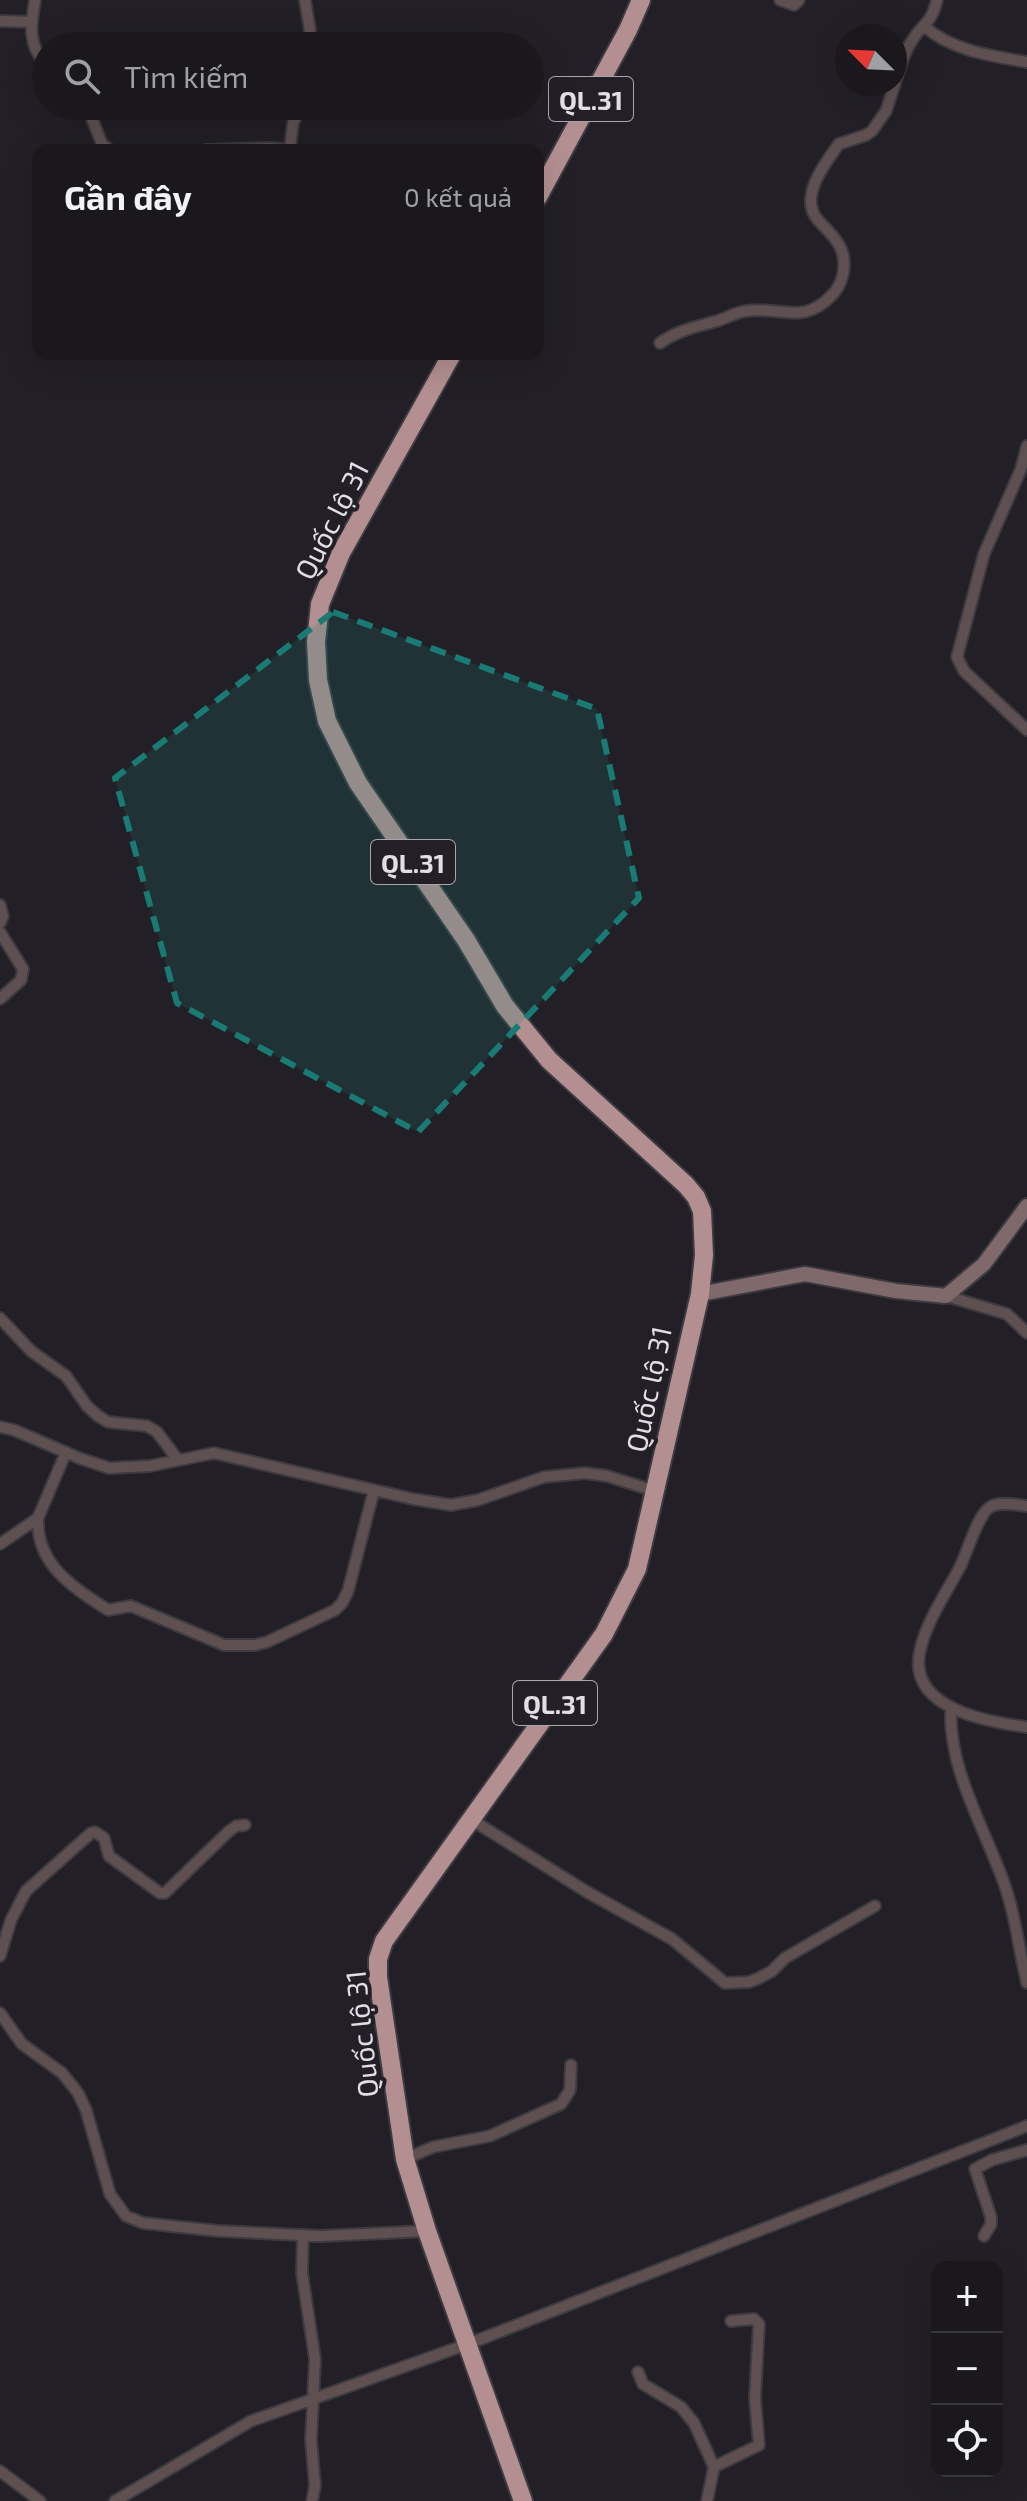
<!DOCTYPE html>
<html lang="vi">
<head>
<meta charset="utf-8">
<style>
  body { margin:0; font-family:"Exo 2",sans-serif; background:#232125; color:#f1f3f6 }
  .controls { position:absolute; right:24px; bottom:24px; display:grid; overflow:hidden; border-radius:16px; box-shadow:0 8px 32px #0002 }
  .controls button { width:72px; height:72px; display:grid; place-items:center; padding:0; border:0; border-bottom:2px solid #38373b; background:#1a181c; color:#f1f3f6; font:40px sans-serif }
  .compass { position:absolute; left:835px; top:24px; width:72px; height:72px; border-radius:50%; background:#1a181c; box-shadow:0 8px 32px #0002; rotate:294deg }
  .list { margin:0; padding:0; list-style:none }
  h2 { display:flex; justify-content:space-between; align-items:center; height:104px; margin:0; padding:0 32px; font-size:34px }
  h2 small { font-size:26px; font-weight:400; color:#9fa0a3 }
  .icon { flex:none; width:44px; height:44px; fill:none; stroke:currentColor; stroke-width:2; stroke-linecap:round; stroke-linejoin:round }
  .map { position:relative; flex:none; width:1027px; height:2501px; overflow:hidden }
  .search { position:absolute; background:#1a181c; box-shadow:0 8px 32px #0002; left:32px; top:32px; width:512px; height:88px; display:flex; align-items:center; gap:20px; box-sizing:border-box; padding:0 28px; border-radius:44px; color:#9fa0a3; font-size:30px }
  .panel { position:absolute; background:#1a181c; box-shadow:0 8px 32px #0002; left:32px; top:144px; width:512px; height:216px; border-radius:16px }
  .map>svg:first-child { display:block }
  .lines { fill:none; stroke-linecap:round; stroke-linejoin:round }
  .street-casing { stroke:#3d3b41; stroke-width:14 }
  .secondary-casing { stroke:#3d3b41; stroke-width:18 }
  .highway-casing { stroke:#3d3b41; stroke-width:22 }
  .street { stroke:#5e5050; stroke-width:10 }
  .secondary { stroke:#80696a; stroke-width:14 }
  .highway { stroke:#b38f91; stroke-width:18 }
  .marked { fill:#1a7b74; fill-opacity:0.2; stroke:#1a7b74; stroke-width:6; stroke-dasharray:16 10; stroke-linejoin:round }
  .labels { text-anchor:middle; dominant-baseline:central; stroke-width:8; stroke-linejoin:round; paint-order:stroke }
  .shield { fill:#222026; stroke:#a8a6ab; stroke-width:2 }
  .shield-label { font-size:26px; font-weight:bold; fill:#e1dfe4 }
  .street-label { font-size:28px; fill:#e1dfe4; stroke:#222026 }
</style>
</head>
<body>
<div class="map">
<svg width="1027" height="2501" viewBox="0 0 1027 2501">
  <rect width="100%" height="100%" fill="#222026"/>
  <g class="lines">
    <defs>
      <path id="street" d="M35 0C31 24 27 45 46 64
        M305 0 310 30 307 46
        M780 0 794 5 799 0
        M0 21 31 22
        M925 27C953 51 992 56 1027 62
        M895 83C900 68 904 52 913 39 924 22 931 24 937 0
        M87 106 102 144 110 150
        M290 148 293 123 301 106
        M206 150 269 148 296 150
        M660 343C678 330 696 327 717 321 727 318 736 312 746 311 781 306 803 326 832 295 842 285 846 269 843 255 840 241 827 230 818 220 798 198 825 163 839 144L866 135 872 131 886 111 895 84
        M1027 446 1021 469 984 554 957 657 964 671 1027 730
        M0 905 3 916 0 923
        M0 932 23 969 21 980 0 999
        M946 1296 1007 1314 1027 1333
        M0 1318 31 1351 66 1376 87 1406 98 1416 108 1422 147 1426 157 1432 178 1460
        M0 1427 14 1430 79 1458 109 1468 150 1466 214 1453 413 1499 451 1505 478 1500 544 1477 585 1473 607 1476 655 1491
        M66 1452 38 1518C36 1565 73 1587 108 1610L131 1606 224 1645H255L267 1642 335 1610 342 1603 348 1591 374 1490
        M1027 1506C1017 1505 999 1501 990 1507 978 1514 967 1553 960 1567 946 1593 926 1622 920 1651 907 1708 987 1722 1027 1727
        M0 1544 38 1518
        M951 1708C948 1770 985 1828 1005 1886 1016 1917 1019 1951 1027 1983
        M472 1820 587 1892 672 1939 725 1983 749 1982 759 1978 772 1971 785 1958 875 1906
        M0 1956 11 1920 26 1891 91 1833 95 1832 104 1838 109 1856 160 1893H165L228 1832 236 1826 245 1825
        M0 2013 22 2044 62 2073 78 2093 86 2110 110 2194 126 2216 143 2223 219 2231 321 2236 427 2231
        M405 2159 433 2147 490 2136 561 2104 570 2090 571 2065
        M303 2235 302 2273 315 2359 311 2440 315 2486 312 2501
        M984 2236 991 2224V2217L975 2169 992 2160 1027 2150
        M638 2372 643 2384 681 2407 694 2423 714 2467 707 2501
        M714 2467 759 2445 755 2398 759 2324 754 2319 731 2321
        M0 2471 40 2501
        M115 2501 251 2421 468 2344 1027 2126"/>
      <path id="secondary" d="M700 1294 805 1274 896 1291 946 1296 984 1264 1027 1206"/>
      <path id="highway" d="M538 197 628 30 641 0
        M452 354 341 553 320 604 316 642 318 680 327 721 358 783 466 940 505 1006 549 1060 686 1185 696 1197 702 1211 704 1255 700 1294 637 1569 604 1634 384 1941 378 1959V1977L405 2159 427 2231 523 2501"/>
    </defs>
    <!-- street casing -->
    <use href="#street" class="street-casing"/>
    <!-- secondary casing -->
    <use href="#secondary" class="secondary-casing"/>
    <!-- highway casing -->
    <use href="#highway" class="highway-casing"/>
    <!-- street -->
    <use href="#street" class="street"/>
    <!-- secondary -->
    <use href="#secondary" class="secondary"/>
    <!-- highway -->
    <use href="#highway" class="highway"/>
  </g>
  <!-- marked area -->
  <path class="marked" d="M333 612 597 709 639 898 418 1132 177 1003 115 778Z"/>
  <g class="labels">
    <!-- shield labels -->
    <g class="shield">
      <rect x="549" y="77" width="84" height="44" rx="6"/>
      <rect x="371" y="840" width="84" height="44" rx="6"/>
      <rect x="513" y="1681" width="84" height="44" rx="6"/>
    </g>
    <g class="shield-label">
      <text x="591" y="99">QL.31</text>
      <text x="413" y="862">QL.31</text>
      <text x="555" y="1703">QL.31</text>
    </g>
    <!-- street labels -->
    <g class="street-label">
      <text transform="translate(331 520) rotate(-63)">Quốc lộ 31</text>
      <text transform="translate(648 1389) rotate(-78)">Quốc lộ 31</text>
      <text transform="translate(361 2034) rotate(-96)">Quốc lộ 31</text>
    </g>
  </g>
</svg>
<div class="controls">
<button>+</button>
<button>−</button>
<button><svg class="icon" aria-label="locate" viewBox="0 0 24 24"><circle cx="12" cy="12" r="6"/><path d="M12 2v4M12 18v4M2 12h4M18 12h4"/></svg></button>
</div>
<svg class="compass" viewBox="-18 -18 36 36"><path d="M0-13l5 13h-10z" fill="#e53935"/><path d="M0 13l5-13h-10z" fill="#9fa0a3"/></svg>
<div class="search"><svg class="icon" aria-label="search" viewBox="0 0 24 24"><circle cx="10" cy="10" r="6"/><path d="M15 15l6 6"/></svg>Tìm kiếm</div>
<section class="panel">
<h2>Gần đây<small>0 kết quả</small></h2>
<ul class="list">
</ul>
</section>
</div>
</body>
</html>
